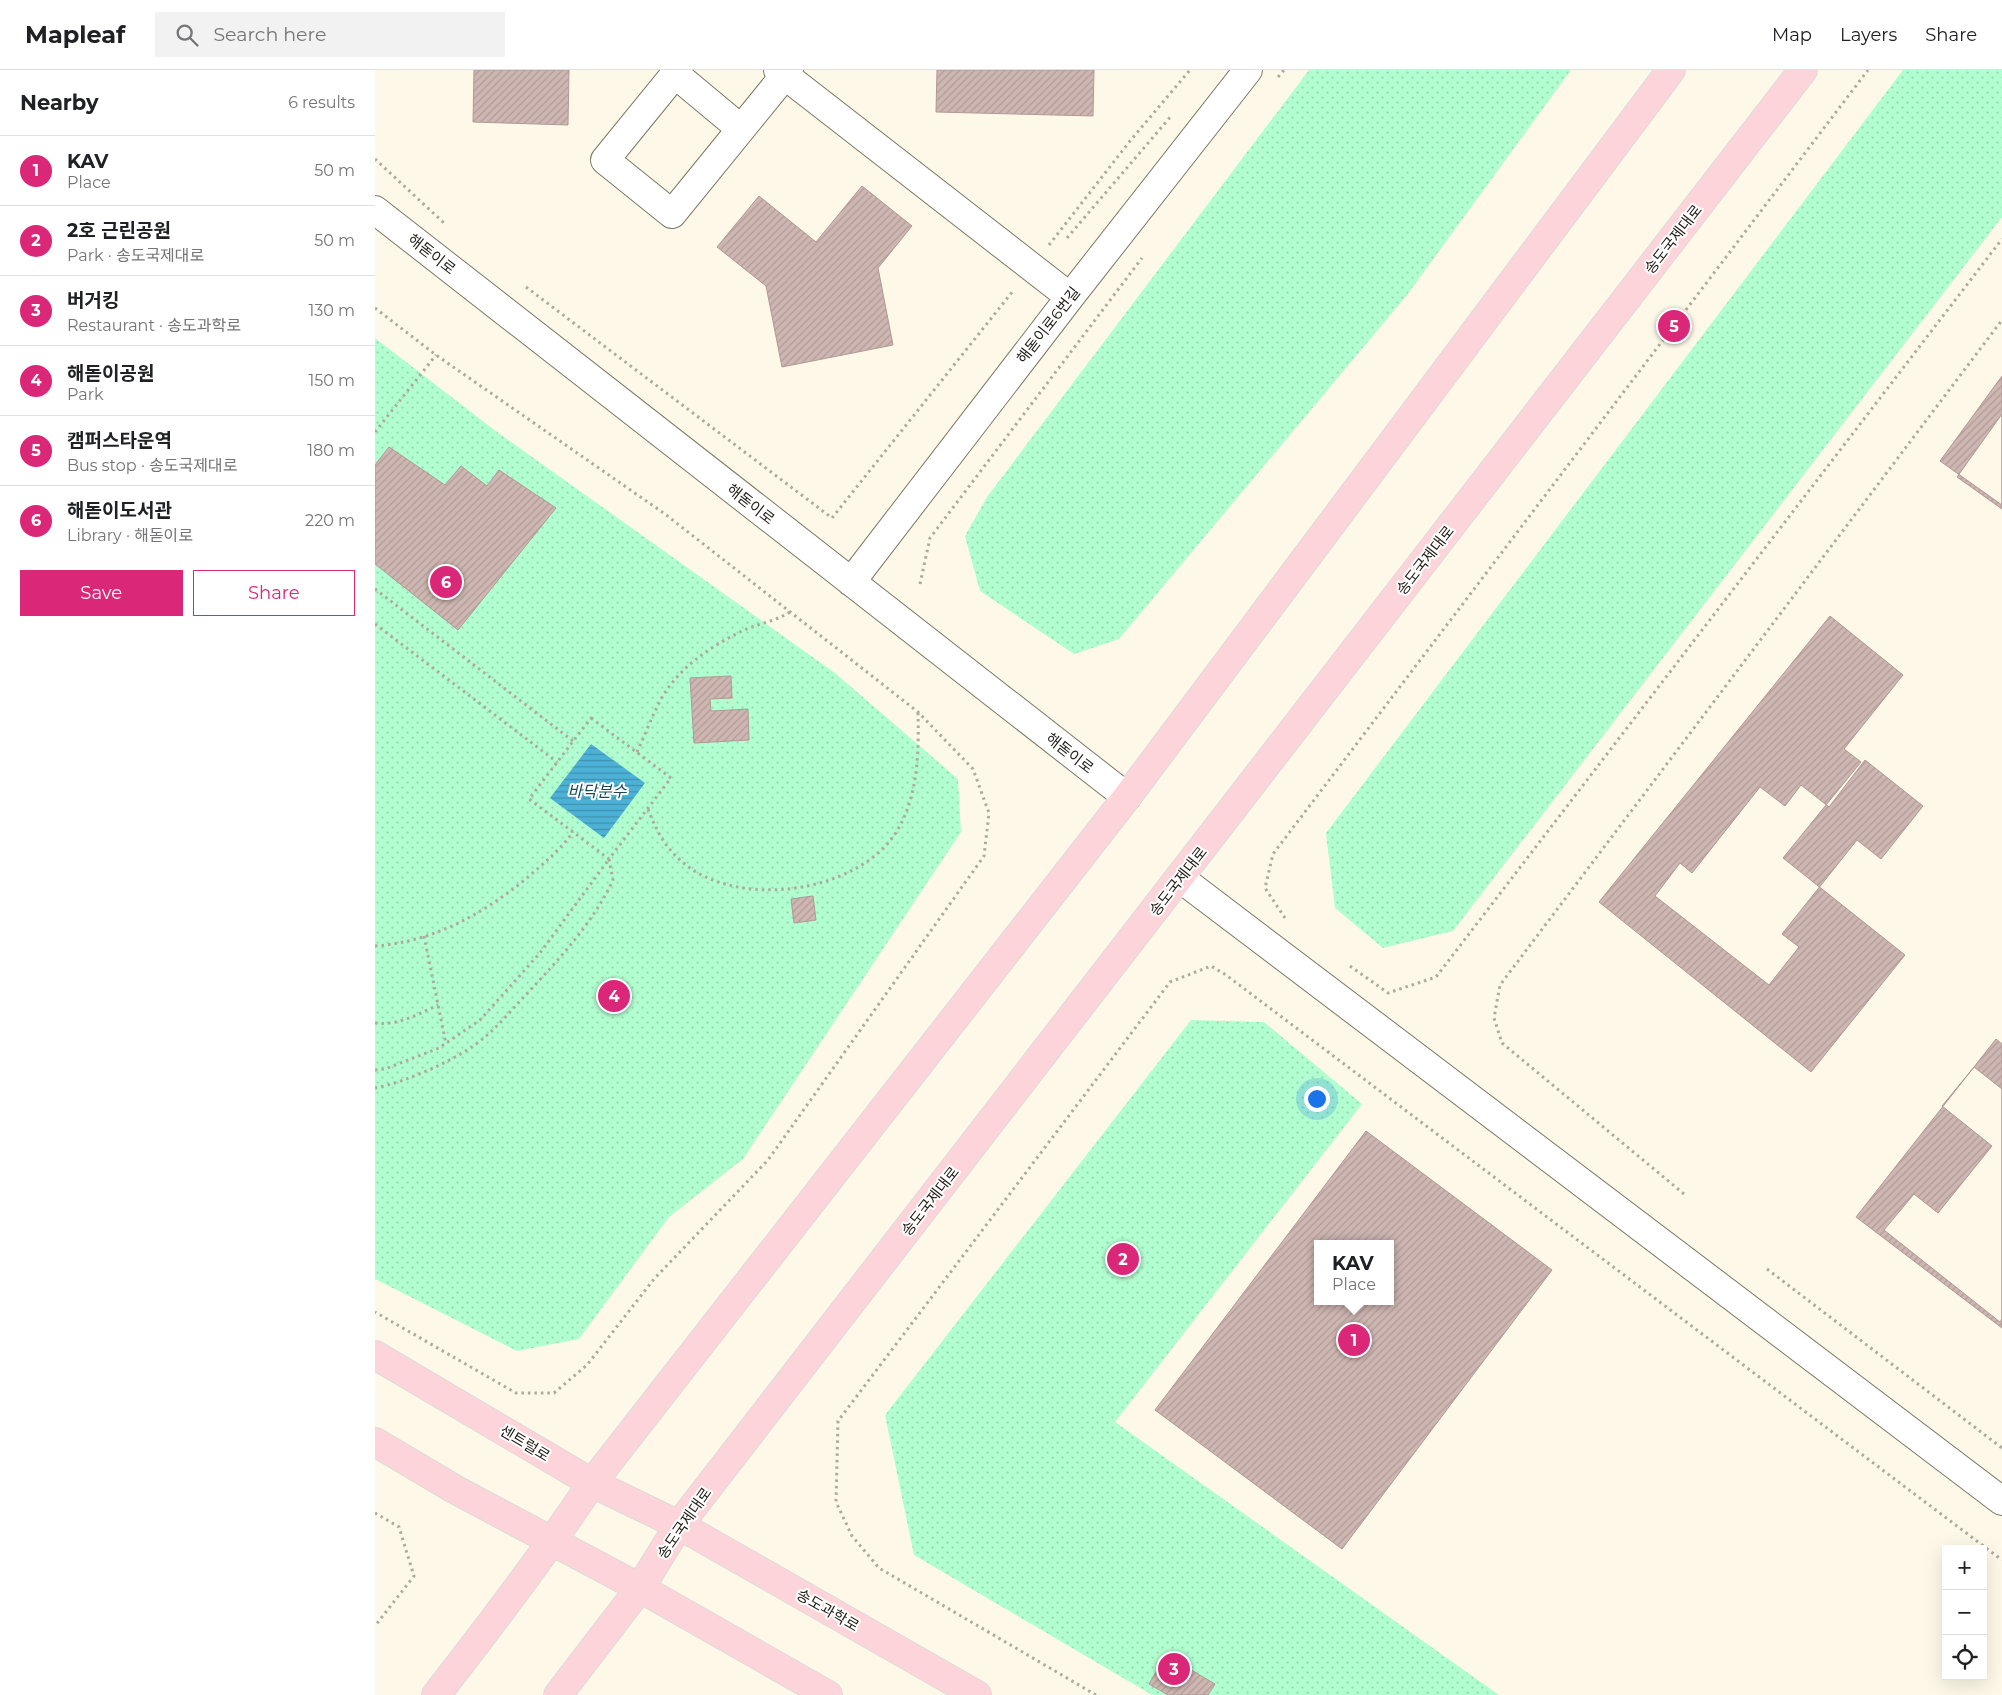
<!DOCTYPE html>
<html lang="en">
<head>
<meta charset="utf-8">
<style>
  body { margin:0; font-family:Montserrat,"Noto Sans KR",sans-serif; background:#f2f2f2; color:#202124 }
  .controls { position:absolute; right:15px; bottom:15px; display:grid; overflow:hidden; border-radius:0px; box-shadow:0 5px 20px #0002 }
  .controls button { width:45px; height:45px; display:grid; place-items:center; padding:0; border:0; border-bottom:1px solid #e0e0e0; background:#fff; color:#202124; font:25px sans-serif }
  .you { position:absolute; left:941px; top:1028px; width:18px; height:18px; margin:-12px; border:4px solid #fff; border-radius:50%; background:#1a73e8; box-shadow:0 0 0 8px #1a73e833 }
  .badge { display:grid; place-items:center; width:32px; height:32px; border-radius:50%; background:#db2777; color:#fff; font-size:16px; font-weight:700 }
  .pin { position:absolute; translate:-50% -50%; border:2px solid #fff; box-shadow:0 1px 5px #0006 }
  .popup { position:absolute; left:939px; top:1170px; width:80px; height:65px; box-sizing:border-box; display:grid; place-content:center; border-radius:0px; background:#fff; filter:drop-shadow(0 1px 4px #0005); font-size:16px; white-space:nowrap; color:#757577 }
  .popup b { font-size:19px; color:#202124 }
  .popup::after { content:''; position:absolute; left:50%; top:100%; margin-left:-10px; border:10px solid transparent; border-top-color:#fff }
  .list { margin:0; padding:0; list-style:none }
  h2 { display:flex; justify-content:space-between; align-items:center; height:65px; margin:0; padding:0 20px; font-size:21px }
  h2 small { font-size:16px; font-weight:400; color:#757577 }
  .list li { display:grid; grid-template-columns:32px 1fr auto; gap:15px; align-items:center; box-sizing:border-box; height:70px; padding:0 20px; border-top:1px solid #e0e0e0 }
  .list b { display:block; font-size:19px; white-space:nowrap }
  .list p { margin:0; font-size:16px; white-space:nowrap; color:#757577 }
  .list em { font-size:16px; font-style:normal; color:#757577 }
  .actions { display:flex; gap:10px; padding:15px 20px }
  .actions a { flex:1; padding:11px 0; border:1px solid #db2777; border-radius:0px; text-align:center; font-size:18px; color:#db2777 }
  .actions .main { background:#db2777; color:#fff }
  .icon { flex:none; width:28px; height:28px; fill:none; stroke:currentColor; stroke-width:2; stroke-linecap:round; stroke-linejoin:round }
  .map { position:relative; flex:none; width:1627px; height:1625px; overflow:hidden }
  header { display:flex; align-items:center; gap:30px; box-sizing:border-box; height:70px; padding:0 25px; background:#fff; border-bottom:1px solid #e0e0e0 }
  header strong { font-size:24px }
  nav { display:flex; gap:28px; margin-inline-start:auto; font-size:18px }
  .search { width:350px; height:45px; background:#f2f2f2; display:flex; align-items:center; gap:12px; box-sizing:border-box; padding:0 18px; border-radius:0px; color:#757577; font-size:19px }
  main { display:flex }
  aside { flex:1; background:#fff }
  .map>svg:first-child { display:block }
  .grass { fill:url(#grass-dots) }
  .water { fill:url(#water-rules) }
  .building { fill:url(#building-hatch); stroke:#b09995; fill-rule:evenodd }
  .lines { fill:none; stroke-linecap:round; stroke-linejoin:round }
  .minor-casing { stroke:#7e7865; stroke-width:30 }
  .major-casing { stroke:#dcdbda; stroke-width:30 }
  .path { stroke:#aeaa9d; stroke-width:3; stroke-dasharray:2.5 4; stroke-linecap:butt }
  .minor { stroke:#fff; stroke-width:28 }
  .major { stroke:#fed4db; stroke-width:28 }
  .labels { text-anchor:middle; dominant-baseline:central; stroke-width:4; stroke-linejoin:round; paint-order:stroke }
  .street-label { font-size:15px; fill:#232019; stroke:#fff }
  .water-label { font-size:16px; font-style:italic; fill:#1d4959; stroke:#fff }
</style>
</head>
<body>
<header>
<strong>Mapleaf</strong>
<div class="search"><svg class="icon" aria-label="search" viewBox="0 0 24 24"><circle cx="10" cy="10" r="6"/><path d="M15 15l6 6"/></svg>Search here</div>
<nav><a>Map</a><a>Layers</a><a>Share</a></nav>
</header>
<main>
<aside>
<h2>Nearby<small>6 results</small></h2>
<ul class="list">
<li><span class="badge">1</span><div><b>KAV</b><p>Place</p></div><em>50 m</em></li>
<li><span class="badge">2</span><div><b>2호 근린공원</b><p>Park · 송도국제대로</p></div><em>50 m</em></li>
<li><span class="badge">3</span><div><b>버거킹</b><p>Restaurant · 송도과학로</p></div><em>130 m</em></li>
<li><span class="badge">4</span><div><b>해돋이공원</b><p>Park</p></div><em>150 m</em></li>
<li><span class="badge">5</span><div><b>캠퍼스타운역</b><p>Bus stop · 송도국제대로</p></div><em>180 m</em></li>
<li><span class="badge">6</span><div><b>해돋이도서관</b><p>Library · 해돋이로</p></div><em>220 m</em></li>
</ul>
<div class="actions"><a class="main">Save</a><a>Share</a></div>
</aside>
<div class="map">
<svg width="1627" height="1625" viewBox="0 0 1627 1625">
  <defs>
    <pattern id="grass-dots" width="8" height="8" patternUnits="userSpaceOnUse" patternTransform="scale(1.25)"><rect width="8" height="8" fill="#b1fed0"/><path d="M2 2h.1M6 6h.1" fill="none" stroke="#98d9b2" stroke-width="1.8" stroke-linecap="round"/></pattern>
    <pattern id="water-rules" width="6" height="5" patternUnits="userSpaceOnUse" patternTransform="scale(1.25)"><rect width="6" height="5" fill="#4cb1d6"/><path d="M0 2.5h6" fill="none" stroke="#3f90ad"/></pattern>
    <pattern id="building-hatch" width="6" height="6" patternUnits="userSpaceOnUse" patternTransform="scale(1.25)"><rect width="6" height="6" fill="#ceb6b2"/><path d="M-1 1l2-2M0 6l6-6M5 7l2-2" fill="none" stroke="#b19c98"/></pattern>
  </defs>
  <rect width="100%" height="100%" fill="#fef8e8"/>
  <!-- grass -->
  <path class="grass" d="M934 0H1196L1032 225 744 569 699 584 605 521 590 466 612 427Z
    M1528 0H1627V147L1078 861 1008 878 960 838 951 763Z
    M0 268 118 359 460 603 583 709 586 762 368 1089 294 1147 204 1269 142 1281 0 1209Z
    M816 950 889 952 987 1034 740 1352 1124 1625H777L539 1485 510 1345Z"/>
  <!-- water -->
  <path class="water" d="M216 674 270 713 229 768 175 728Z"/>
  <!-- building -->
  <path class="building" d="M99 0H194L193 55 98 52Z
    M562 0H719L718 46 561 42Z
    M487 116 537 156 503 198 518 275 407 297 391 216 342 177 384 126 441 172Z
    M1627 306V435L1565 391Z
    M1627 344V439L1582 407Z
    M14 377 70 415 86 396 112 416 124 400 181 438 83 560 0 494V395Z
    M1455 546 1528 605 1469 679 1486 692 1408 788 1530 885 1436 1002 1224 832Z
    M356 606 357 628 335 629 336 641 373 639 374 670 319 673 315 608Z
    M1490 690 1548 736 1506 789 1482 770 1407 864 1424 877 1394 915 1280 826 1305 793 1317 803 1385 717 1410 736 1426 715 1454 737Z
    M438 826 441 850 419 853 416 829Z
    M1621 969 1627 974V1258L1481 1147Z
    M1599 997 1627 1019V1249L1625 1252 1509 1160 1539 1124 1563 1143 1617 1076 1567 1036Z
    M991 1061 1177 1200 967 1479 780 1340ZM943 1174H1015V1231H943Z
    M791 1585 840 1614 833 1625H793L774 1614Z"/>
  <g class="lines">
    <defs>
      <path id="minor" d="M403 0 695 227
        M366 59 300 4 230 90 297 144 410 5 414 0
        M0 140 752 727
        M476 512 695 227 873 0
        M805 808 1627 1431"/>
      <path id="major" d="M0 1285 217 1413 304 1455 602 1625
        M0 1372 81 1420 265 1518 453 1625
        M61 1625C115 1556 168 1486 217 1413L752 727 1296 0
        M183 1625 265 1518 304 1455 1428 0"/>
    </defs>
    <!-- minor casing -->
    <use href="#minor" class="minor-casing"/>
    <!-- major casing -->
    <use href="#major" class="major-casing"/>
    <!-- path -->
    <path class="path" d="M903 7 909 0
      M0 89 69 153
      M692 168 797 45
      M674 175 755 71 815 0
      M151 217 457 448 638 221
      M0 238 61 285 290 444 543 642 598 699 614 743 609 786 393 1090 279 1209 212 1295 179 1323H141L0 1242
      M0 362 61 285
      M545 514 555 468 767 188
      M0 519 198 671
      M0 554 182 692
      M216 648 296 708 234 789 154 729Z
      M262 682C270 665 277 646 286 629 304 598 333 578 365 562 381 554 399 552 415 542
      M273 739C280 757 288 774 302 787 355 841 479 825 520 764 543 729 544 683 543 643
      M910 848 890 818 898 784 1493 0
      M49 866 71 974
      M0 876C58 872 108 844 152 808 169 793 185 780 198 762
      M975 896 1013 923 1061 907 1627 169
      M0 953C22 956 44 944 63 935
      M0 1000 10 999 64 978 105 950 165 883 234 789
      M0 1018C32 1012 86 988 110 967 123 956 134 943 145 931 178 896 218 854 238 810L234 789
      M1309 1124 1127 973 1119 948 1125 915 1627 250
      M1392 1199 1627 1378
      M0 1443 24 1457 39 1506 0 1556
      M721 1625 504 1498 477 1466 461 1432 463 1351 795 912 836 896 851 905 1627 1490"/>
    <!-- minor -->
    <use href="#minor" class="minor"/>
    <!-- major -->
    <use href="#major" class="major"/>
  </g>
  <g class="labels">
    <!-- street labels -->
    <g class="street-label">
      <text transform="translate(1298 169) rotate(-52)">송도국제대로</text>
      <text transform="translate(57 184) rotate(38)">해돋이로</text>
      <text transform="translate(673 255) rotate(-52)">해돋이로6번길</text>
      <text transform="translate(376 434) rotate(38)">해돋이로</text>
      <text transform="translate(1050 490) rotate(-52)">송도국제대로</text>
      <text transform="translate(695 683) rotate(38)">해돋이로</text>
      <text transform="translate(803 811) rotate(-52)">송도국제대로</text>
      <text transform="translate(555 1131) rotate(-52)">송도국제대로</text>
      <text transform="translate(150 1373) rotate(31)">센트럴로</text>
      <text transform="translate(309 1453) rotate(-55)">송도국제대로</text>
      <text transform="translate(453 1540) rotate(30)">송도과학로</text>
    </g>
    <!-- water labels -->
    <g class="water-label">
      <text x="222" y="721">바닥분수</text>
    </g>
  </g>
</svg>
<div class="controls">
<button>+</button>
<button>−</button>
<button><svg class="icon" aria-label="locate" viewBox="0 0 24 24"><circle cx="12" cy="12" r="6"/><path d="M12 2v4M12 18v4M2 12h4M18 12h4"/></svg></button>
</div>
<div class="you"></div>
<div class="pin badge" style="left:979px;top:1270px">1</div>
<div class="popup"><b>KAV</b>Place</div>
<div class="pin badge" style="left:748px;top:1189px">2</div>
<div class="pin badge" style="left:799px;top:1599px">3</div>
<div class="pin badge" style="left:239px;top:926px">4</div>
<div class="pin badge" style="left:1299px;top:256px">5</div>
<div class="pin badge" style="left:71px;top:512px">6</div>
</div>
</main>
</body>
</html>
